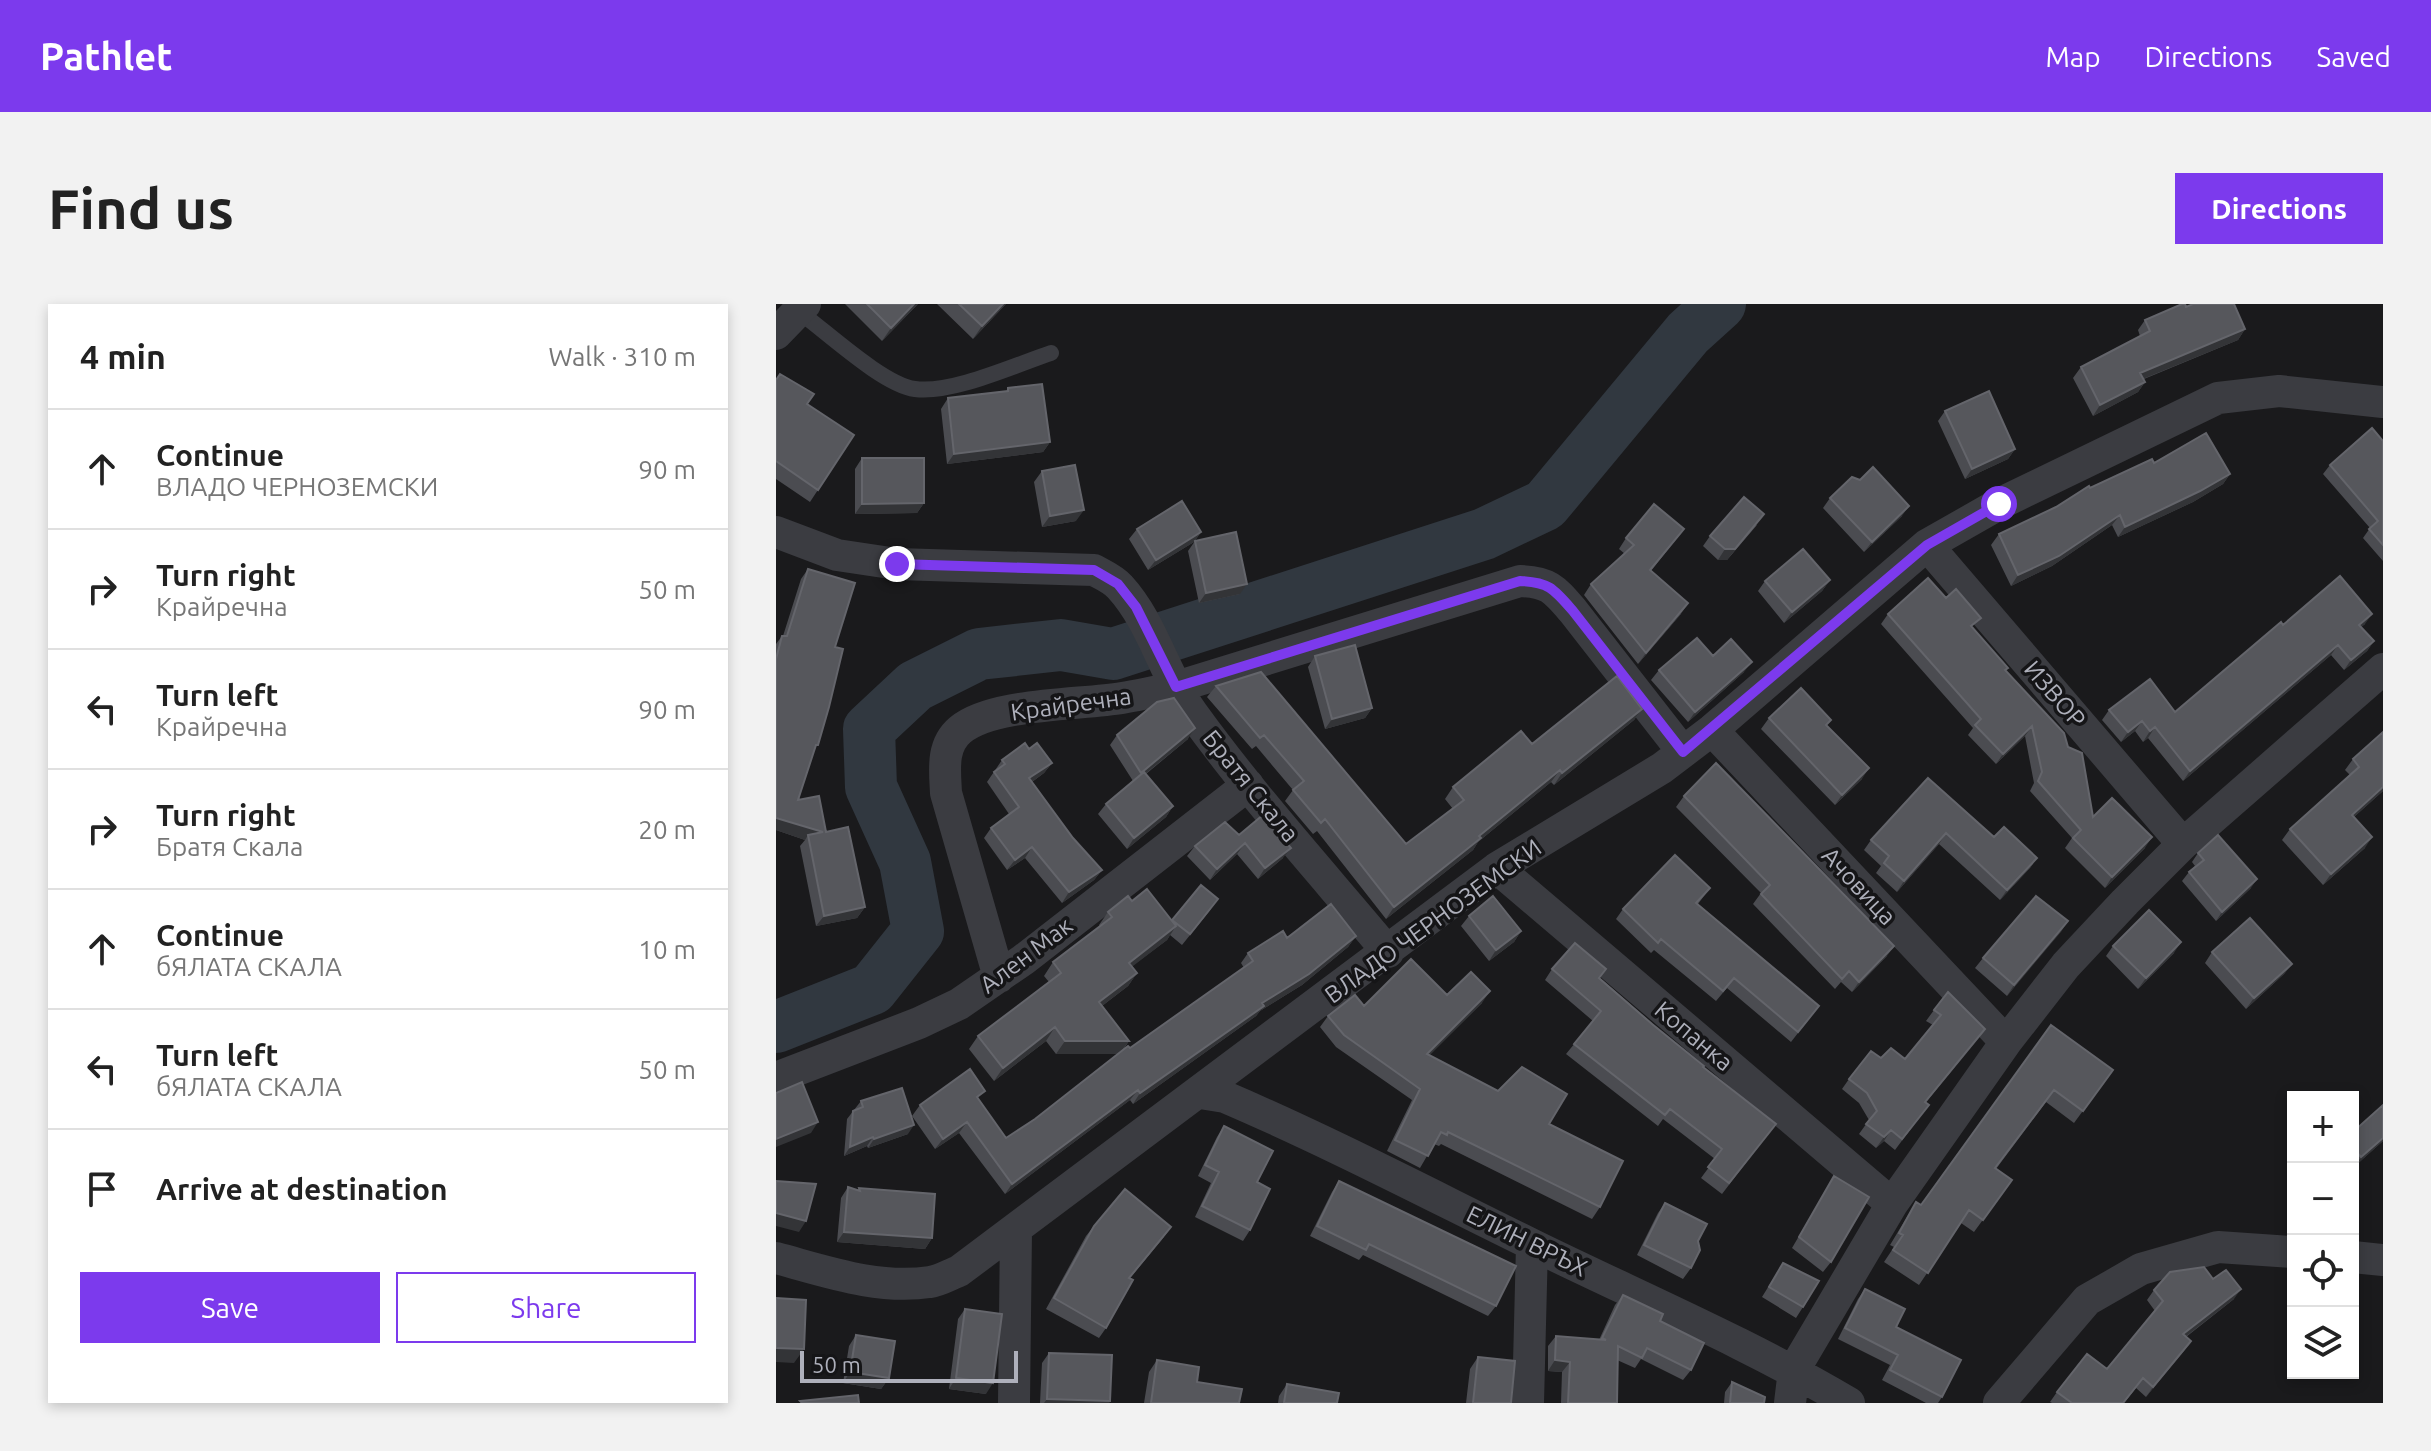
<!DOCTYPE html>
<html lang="en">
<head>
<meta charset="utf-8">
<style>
  body { margin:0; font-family:Ubuntu,sans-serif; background:#f2f2f2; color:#222 }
  .controls { position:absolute; right:24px; bottom:24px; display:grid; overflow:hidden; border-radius:0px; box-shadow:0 4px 12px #0003 }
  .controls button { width:72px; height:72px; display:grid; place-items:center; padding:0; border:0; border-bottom:2px solid #e0e0e0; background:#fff; color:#222; font:40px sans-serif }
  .scale { position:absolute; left:24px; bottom:20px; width:218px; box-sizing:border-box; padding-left:8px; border:4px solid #aeb0bb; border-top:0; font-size:22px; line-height:28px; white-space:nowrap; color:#aeb0bb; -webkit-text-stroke:6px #151517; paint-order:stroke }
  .stop { position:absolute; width:24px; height:24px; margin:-18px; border:6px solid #7c3aed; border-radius:50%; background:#fff }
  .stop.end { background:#7c3aed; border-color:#fff; box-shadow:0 2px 8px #0008 }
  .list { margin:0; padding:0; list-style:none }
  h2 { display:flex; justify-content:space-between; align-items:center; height:104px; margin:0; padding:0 32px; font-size:34px }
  h2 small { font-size:26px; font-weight:400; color:#767676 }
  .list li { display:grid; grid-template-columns:52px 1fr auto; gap:24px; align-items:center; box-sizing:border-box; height:120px; padding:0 32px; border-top:2px solid #e0e0e0 }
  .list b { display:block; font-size:30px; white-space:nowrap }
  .list p { margin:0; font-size:26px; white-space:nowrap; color:#767676 }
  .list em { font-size:26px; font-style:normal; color:#767676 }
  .actions { display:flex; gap:16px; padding:24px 32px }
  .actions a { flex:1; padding:18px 0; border:2px solid #7c3aed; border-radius:0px; text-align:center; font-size:28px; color:#7c3aed }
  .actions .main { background:#7c3aed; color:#fff }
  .icon { flex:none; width:44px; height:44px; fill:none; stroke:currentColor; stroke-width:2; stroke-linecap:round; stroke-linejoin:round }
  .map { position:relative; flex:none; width:1607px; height:1099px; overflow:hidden; border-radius:0px }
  header { display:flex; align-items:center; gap:48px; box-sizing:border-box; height:112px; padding:0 40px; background:#7c3aed; color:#fff }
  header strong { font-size:38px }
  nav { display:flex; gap:44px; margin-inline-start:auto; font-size:28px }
  .intro { display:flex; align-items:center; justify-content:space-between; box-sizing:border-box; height:192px; padding:0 48px }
  h1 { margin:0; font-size:56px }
  .button { padding:20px 36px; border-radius:0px; background:#7c3aed; color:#fff; font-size:28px; font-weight:700 }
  main { display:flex; gap:48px; padding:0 48px }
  aside { flex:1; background:#fff; border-radius:0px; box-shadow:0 4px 12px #0003 }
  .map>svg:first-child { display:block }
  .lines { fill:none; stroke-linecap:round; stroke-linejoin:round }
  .river { stroke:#313840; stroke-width:52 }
  .lane { stroke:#3b3c41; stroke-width:16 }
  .street { stroke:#3b3c41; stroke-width:32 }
  .wall { fill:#4b4c51 }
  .shaded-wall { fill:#333437 }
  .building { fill:#56575c; stroke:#64656b; stroke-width:2 }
  .route { stroke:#7c3aed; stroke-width:10 }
  .labels { text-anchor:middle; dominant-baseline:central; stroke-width:7; stroke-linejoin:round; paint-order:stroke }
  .street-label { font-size:24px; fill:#aeb0bb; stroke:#151517 }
</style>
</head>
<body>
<header>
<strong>Pathlet</strong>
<nav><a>Map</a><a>Directions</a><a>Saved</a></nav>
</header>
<div class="intro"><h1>Find us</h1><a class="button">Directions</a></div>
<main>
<aside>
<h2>4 min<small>Walk · 310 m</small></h2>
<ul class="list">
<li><svg class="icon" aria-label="ahead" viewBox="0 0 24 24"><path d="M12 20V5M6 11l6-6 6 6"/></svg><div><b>Continue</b><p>ВЛАДО ЧЕРНОЗЕМСКИ</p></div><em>90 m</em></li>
<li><svg class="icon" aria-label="right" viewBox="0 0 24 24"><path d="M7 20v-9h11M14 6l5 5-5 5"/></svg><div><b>Turn right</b><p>Крайречна</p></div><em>50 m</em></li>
<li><svg class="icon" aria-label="left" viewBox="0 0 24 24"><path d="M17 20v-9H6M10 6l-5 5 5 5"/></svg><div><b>Turn left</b><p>Крайречна</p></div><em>90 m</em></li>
<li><svg class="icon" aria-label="right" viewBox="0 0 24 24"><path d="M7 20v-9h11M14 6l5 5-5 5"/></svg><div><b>Turn right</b><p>Братя Скала</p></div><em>20 m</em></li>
<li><svg class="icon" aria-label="ahead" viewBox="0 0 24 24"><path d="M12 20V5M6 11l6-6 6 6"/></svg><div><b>Continue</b><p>бЯЛАТА СКАЛА</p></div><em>10 m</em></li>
<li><svg class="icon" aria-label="left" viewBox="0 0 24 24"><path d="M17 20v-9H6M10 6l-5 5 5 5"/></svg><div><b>Turn left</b><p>бЯЛАТА СКАЛА</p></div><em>50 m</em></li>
<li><svg class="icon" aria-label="arrive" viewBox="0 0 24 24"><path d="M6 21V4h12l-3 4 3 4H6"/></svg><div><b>Arrive at destination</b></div></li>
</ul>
<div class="actions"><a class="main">Save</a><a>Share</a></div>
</aside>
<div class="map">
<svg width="1607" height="1099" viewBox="0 0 1607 1099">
  <rect width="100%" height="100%" fill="#1a1a1c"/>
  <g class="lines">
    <!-- river -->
    <path class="river" d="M0 723 96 685 142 627 129 558 95 483 93 425 139 382 203 350 285 341 337 350 708 230 769 201 912 29 944 0"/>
    <!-- lane -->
    <path class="lane" d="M22 7C50 27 107 81 139 85 176 90 239 61 275 49"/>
    <!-- street -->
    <path class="street" d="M0 30 29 0
      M0 228 61 251 121 260 318 266C327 271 337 275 344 283 377 319 388 371 417 410 477 493 546 569 612 648
      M1151 241 1407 540
      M936 426 1230 738
      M721 564 1116 900
      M223 673 170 489C169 467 165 442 184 426 216 399 304 401 346 394 364 391 382 387 400 383L744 277C773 278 778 285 797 307L907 448
      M0 774 143 719 183 700 247 656 472 481
      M424 789 449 793C554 838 655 891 757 941 863 993 972 1039 1073 1099
      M1577 953 1607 956
      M0 954C49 967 102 986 154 978 163 977 173 971 183 967L721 564 886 464 936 426 1151 241 1223 200 1442 94 1503 87 1607 98
      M238 1099 240 926
      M752 1099 756 941
      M1014 1099 1018 1066 1116 900 1230 738 1290 661 1349 598 1407 540 1607 365
      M1223 1099 1311 996 1365 965 1442 943 1517 948"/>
  </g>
  <!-- wall -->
  <path class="wall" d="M69 0H142L106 37Z
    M161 0H230L197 35Z
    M1410 3 1469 25 1462 36 1368 75 1369 78 1362 88 1317 112 1297 74 1305 63 1364 32 1362 26 1369 16Z
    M0 75 31 100 78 131 34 198 0 175Z
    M232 84 274 138 267 148 171 160 165 105 172 94 230 87Z
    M1169 107 1239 145 1232 155 1189 175 1162 117Z
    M1607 137V257L1587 234 1594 224 1547 170 1554 161Z
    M86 154 148 199 141 209 79 210V165Z
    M1378 159 1454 170 1447 180 1417 198 1342 233 1336 221 1276 262 1235 282 1215 241 1223 230 1280 203 1314 184Z
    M266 167 300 217 266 223 258 178Z
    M1054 194 1126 212 1088 248 1047 204Z
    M981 221 951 256H942L927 242 934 232Z
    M361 225 425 228 418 238 372 266 353 235Z
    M908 225 875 267 905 310 862 360 808 291 815 280 849 250 843 245 850 234Z
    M419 237 464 290 423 299 412 247Z
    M32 265 59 343 38 448 22 496 50 528 89 603 81 614 40 622 24 542 29 536 0 526V340L6 332H7L25 275Z
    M1054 276 1046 287 1008 319 982 287 989 277Z
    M1170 294 1232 364 1230 367 1292 443 1317 513 1369 544 1329 584 1289 544 1296 534 1254 487 1258 479 1249 432 1220 460 1192 431 1197 424 1105 320 1112 310Z
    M1589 320 1585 323 1598 337 1591 347 1568 366 1555 351 1407 477 1372 434 1367 438 1359 427 1345 438 1326 416 1333 406 1399 408 1507 321Z
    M539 352 596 404 589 414 549 425 532 363Z
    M937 352 968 368 912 418 875 376 883 366Z
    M440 382 630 540 677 505 669 495 677 483 756 440 866 405 858 416 778 481 775 478 702 538 697 546 610 615 541 527 537 530 509 497 517 486 480 442 476 445 431 393Z
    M993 414 1086 475 1059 501 985 425Z
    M1607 428V487L1578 513 1589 544 1547 581 1506 536 1514 525 1574 471 1569 466 1577 455Z
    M341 431 412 435 370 470 397 502 390 513 351 545 322 510 330 500 357 477 334 441Z
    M253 445 276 459 268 469 256 478 297 534 326 566 318 576 286 599 249 554 231 566 208 534 215 524 233 510 211 478 226 456Z
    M1152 474 1218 533 1261 554 1254 564 1224 596 1163 540 1121 588 1100 569 1105 562 1088 546 1095 536Z
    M908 492 1111 652 1076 688 1065 678 1059 685 977 600 985 589 900 503Z
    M463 531 507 554 482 575 461 550 434 576 411 552 419 542Z
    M1422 549 1475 584 1440 617 1406 577 1413 568 1419 562 1416 558Z
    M934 584 922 600 1043 702 1015 738 951 684 940 697 878 646 875 649 840 615 847 605Z
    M356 597 396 616 435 605 406 641 394 631 391 636 356 662 361 669 352 682 326 702 353 737 347 746 354 744 468 664 465 659 472 649 511 634 580 632 572 643 526 681 484 707 480 712 357 800 354 796 229 890 183 829 159 845 136 812 144 801 203 796 230 834 259 815 341 750H280L270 737 218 777 193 745 202 732 273 678 268 672 277 658 324 622 323 621 332 608Z
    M693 612 745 627 738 638 713 657 685 622Z
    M1292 617 1231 692 1199 664 1207 654Z
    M1337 642 1398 649 1362 685 1330 652Z
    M1436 648 1516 660 1508 670 1470 705 1429 659Z
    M776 665 824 674 927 763 992 830 946 890 925 874 939 855 887 815 882 822 790 750 817 717 769 676Z
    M671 691 706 699 653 751 773 820 824 903 816 915 665 840 663 842 658 840 644 864 611 847 636 796 560 743 544 723 552 712 588 702Z
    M1158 706 1201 735 1150 798 1145 811 1119 846 1108 837 1100 844 1083 830 1093 816 1083 799 1066 785 1073 775 1105 754 1129 755 1157 721 1150 717Z
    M1275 721 1337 766 1298 819 1270 798 1220 865 1236 876 1198 928 1185 919 1143 981 1108 958 1118 943 1114 941 1140 898 1145 901Z
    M85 797 132 830 92 844 91 842 68 852 71 815Z
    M448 822 474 926 467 937 419 913 435 879 422 872 441 833Z
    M1577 828 1607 837 1579 862 1577 860Z
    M1058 872 1055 958 1047 968 1016 944Z
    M563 877 720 1002 712 1012 587 951 583 956 534 932 556 888Z
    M72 883 82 886 83 884 156 934 149 945 61 938 65 894Z
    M889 899 922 937 915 964 907 975 861 951 882 909Z
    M318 922 388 933 354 974 330 1024 323 1034 270 1005 310 932Z
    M1007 959 1027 1003 1020 1014 986 993Z
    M1437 975 1458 995 1410 1033 1415 1037 1370 1093 1360 1084 1348 1099H1276L1274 1098 1281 1088 1331 1065 1379 1007 1371 996 1378 986Z
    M1089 985 1120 1023 1166 1093 1162 1099H1150L1106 1076 1114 1061 1062 1035 1082 995Z
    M847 991 884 1017 915 1066 907 1076 865 1055 859 1064 841 1056V1099H785L786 1068 772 1067V1042L780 1032 823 1036 839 1001Z
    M189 1005 210 1090 173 1085 182 1015Z
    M80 1031 113 1074 105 1085 67 1079 73 1042Z
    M273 1049 334 1097 333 1099H264L266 1059Z
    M702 1053 735 1099H690L694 1065Z
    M381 1056 421 1078 463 1099H368L373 1068Z
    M956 1078 988 1099H948L949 1088Z
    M511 1080 561 1099H502L503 1092Z"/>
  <!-- shaded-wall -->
  <path class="shaded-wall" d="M138 0H142L106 37 115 24Z
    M227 0H230L197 35 206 22Z
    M1469 25 1462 36 1357 79 1364 69Z
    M1369 78 1362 88 1317 112 1324 101Z
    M274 138 267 148 171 160 178 150Z
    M1239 145 1232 155 1189 175 1196 165Z
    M1454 170 1447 180 1417 198 1342 233 1349 223Z
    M148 199 141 209 79 210 86 200Z
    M1133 202 1126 212 1088 248 1096 238Z
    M308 206 300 217 266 223 274 212Z
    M988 210 951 256H942L949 245Z
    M1344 211 1336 221 1276 262 1235 282 1242 271Z
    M425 228 418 238 372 266 380 256Z
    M1054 276 1046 287 1008 319 1016 308Z
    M471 280 464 290 423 299 430 289Z
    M912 299 905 310 862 360 870 349Z
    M1596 310 1589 320 1576 331 1583 321Z
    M1598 337 1591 347 1568 366 1575 356Z
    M1562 341 1555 351 1407 477 1414 467Z
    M976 358 968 368 912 418 919 408Z
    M596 404 589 414 549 425 556 415Z
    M866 405 858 416 778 481 786 469Z
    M1366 417 1359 427 1345 438 1352 428Z
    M1256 422 1249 432 1220 460 1227 450Z
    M1379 423 1372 434 1367 438 1374 427Z
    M419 424 412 435 358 479 365 469Z
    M276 459 268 469 246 485 253 474Z
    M1093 464 1086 475 1059 501 1066 491Z
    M784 466 775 478 702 538 697 546 610 615 618 603Z
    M1607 483V487L1569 521 1576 511Z
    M397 502 390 513 351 545 358 534Z
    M0 514 47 528 32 531 29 536 0 526Z
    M1170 529 1163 540 1121 588 1128 577Z
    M1376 533 1369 544 1329 584 1336 573Z
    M1596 533 1589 544 1547 581 1555 570Z
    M469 539 461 550 434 576 441 565Z
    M256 543 249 554 231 566 239 556Z
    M515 544 507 554 482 575 489 564Z
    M1261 554 1254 564 1224 596 1231 586Z
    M326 566 318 576 286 599 293 588Z
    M1481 575 1475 584 1440 617 1446 608Z
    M89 603 81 614 40 622 48 612Z
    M1292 617 1285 628 1231 692 1238 681Z
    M400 622 391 636 344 672 353 659Z
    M745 627 738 638 713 657 720 646Z
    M580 632 572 643 526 681 484 707 480 712 357 800 364 789Z
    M1405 638 1398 649 1362 685 1370 674Z
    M1118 642 1111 652 1076 688 1083 678Z
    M1516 660 1508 670 1470 705 1478 694Z
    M361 669 352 682 314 711 323 698Z
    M714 687 706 699 643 762 651 750Z
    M279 723 270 737 218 777 227 764Z
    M1209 725 1201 735 1142 808 1149 798Z
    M289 737H353L343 750H280Z
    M362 786 354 796 229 890 236 880Z
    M42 818 35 829 0 843V835Z
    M191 818 183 829 159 845 167 835Z
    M138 821 132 830 92 844 98 835Z
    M1115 826 1108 837 1100 844 1108 833Z
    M97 833 91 842 68 852 74 843Z
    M1607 834V837L1579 862 1585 853Z
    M0 909 30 917 23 928 0 922Z
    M395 923 388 933 345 984 353 974Z
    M68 928 156 934 149 945 61 938Z
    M1465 985 1458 995 1400 1040 1407 1030Z
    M1415 1037 1408 1047 1370 1093 1377 1083Z
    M0 1044 28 1045 18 1059 0 1058Z
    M779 1056 794 1058 786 1068 772 1067Z
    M74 1068 113 1074 105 1085 67 1079Z
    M180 1074 217 1079 210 1090 173 1085Z
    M271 1095 334 1097 333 1099H268Z"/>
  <!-- building -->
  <path class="building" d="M91 0H138L115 24Z
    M183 0H227L206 22Z
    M1406 0H1409L1410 3 1417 0H1458L1469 25 1364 69 1369 78 1324 101 1305 63 1374 27 1369 16Z
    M4 70 38 90 31 100 78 131 42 186 0 157V76Z
    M266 80 274 138 178 150 172 94 232 87V84Z
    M1213 87 1239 145 1196 165 1169 107Z
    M1596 124 1607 137V241L1593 225 1602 217 1554 161Z
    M1430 129 1454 170 1424 187 1349 223 1344 211 1283 252 1242 271 1223 230 1280 203 1313 182 1314 184 1376 155 1378 159Z
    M86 154H148V199L86 200Z
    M299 161 308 206 274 212 266 167Z
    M1097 163 1133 202 1096 238 1054 194 1076 173 1084 176Z
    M968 193 988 210 959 245H949L934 232Z
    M406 197 425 228 380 256 361 225Z
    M878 200 908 225 874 266 912 299 870 349 815 280 858 241 850 234Z
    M460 228 471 280 430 289 419 237Z
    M1027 245 1054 276 1016 308 989 277Z
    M32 265 79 279 59 343 67 345 53 403 42 441H40L22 496 43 492 50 528 72 523 89 603 48 612 32 531 47 528 0 514V355L6 332H11Z
    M1564 272 1596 310 1583 321 1598 337 1575 356 1562 341 1414 467 1379 423 1374 427 1366 417 1352 428 1333 406 1374 375 1399 408 1505 318 1507 321Z
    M1152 274 1170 294 1180 285 1205 314 1195 322 1232 364 1229 366 1288 429 1292 443 1306 449 1317 513 1336 494 1376 533 1336 573 1297 534 1305 526 1262 477 1266 468 1256 422 1227 450 1199 421 1205 415 1112 310Z
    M921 334 937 352 955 335 976 358 919 408 883 366Z
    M579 341 596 404 556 415 539 352Z
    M485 368 630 540 688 496 677 483 745 427 756 440 841 372 866 405 786 469 784 466 703 532 705 534 618 603 549 515 545 519 517 486 528 477 488 431 484 434 440 382Z
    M1025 384 1055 416 1050 421 1093 464 1066 491 993 414Z
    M398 394 419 424 365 469 341 431 381 398Z
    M1607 428V483L1576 511 1596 533 1555 570 1514 525 1583 463 1577 455Z
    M249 439 253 445 261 439 276 459 253 474 297 534 326 566 293 588 256 543 239 556 215 524 243 503 218 468 229 460 226 456Z
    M940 459 1118 642 1083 678 1073 667 1066 675 985 590 994 581 908 492Z
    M368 468 397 502 358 534 330 500Z
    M1152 474 1218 533 1228 523 1261 554 1231 586 1170 529 1128 577 1108 559 1113 552 1095 536Z
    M487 511 515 544 489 564 469 539 441 565 419 542 449 518 463 531Z
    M1442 531 1481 575 1446 608 1413 568 1428 556 1422 549Z
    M899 551 934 584 920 599 1043 702 1022 728 958 674 947 687 885 635 882 639 847 605Z
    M425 581 442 595 414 630 396 616Z
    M371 585 400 622 353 659 361 669 323 698 353 737H289L279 723 227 764 202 732 285 669 277 658 336 613 332 608 352 592 356 597Z
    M717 592 745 627 720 646 693 612Z
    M1260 592 1292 617 1238 681 1207 654Z
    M555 600 580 632 533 670 486 699 488 702 364 789 362 786 236 880 191 818 167 835 144 801 194 765 209 787 201 793 230 834 259 815 352 742 354 744 477 657 472 649 507 627 511 634Z
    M1373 606 1405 638 1370 674 1337 642Z
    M1474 614 1516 660 1478 694 1436 648Z
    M799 639 830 665 823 674 876 720 928 762 927 763 1000 820 953 879 932 863 946 845 894 805 889 811 798 740 825 707 776 665Z
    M635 655 671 691 695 668 714 687 651 750 722 787 746 763 791 790 773 820 847 857 824 903 672 828 671 831 665 828 652 852 619 836 644 785 568 731 552 712 579 691 588 702Z
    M1172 688 1209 725 1149 798 1153 801 1126 835 1115 826 1108 833 1090 820 1101 807 1091 789 1073 775 1095 747 1105 754 1115 744 1129 755 1165 711 1158 706Z
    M1275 721 1337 766 1307 807 1278 786 1219 864 1236 876 1207 916 1193 906 1152 969 1117 946 1127 931 1123 929 1140 898 1145 901Z
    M26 778 42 818 0 835V789Z
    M126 784 138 821 98 835 97 833 74 843 77 807 87 803 85 797Z
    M1607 801V834L1585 853 1577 844V828Z
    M448 822 497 847 481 878 494 885 474 926 426 902 443 868 429 861Z
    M1058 872 1093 893 1055 958 1023 933Z
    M0 877 40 880 30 917 0 909Z
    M563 877 740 962 720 1002 593 940 590 946 541 922Z
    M72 883 84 887 83 884 159 890 156 934 68 928Z
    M349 885 395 923 353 974 357 976 330 1024 278 994 318 922Z
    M889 899 931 920 922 937 924 946 915 964 868 941Z
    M1007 959 1043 977 1027 1003 993 983Z
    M1428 963 1437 975 1450 966 1465 985 1407 1030 1415 1037 1377 1083 1367 1074 1347 1099H1296L1281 1088 1311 1050 1331 1065 1387 997 1378 986 1394 968Z
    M1089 985 1129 1005 1120 1023 1185 1056 1166 1093 1114 1066 1122 1051 1069 1024Z
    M847 991 887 1010 884 1017 928 1039 915 1066 871 1044 866 1054 842 1042 841 1099H792L794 1058 779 1056 780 1032 830 1036 826 1034Z
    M0 994 30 996 28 1045 0 1044Z
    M189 1005 226 1010 217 1079 180 1074Z
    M80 1031 119 1037 113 1074 74 1068Z
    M273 1049 336 1051 334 1097 271 1095Z
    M702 1053 739 1057 735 1099H697Z
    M381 1056 423 1063 421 1078 466 1085 463 1099H375Z
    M956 1078 989 1093 988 1099H954Z
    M511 1080 563 1089 561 1099H508Z
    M82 1091 83 1099H26L24 1097Z"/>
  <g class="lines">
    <!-- route -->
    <path class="route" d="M121 260 318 266 342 280 360 303 400 383 744 277C773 278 778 285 797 307L907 448 1151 241 1223 200"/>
  </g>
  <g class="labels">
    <!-- street labels -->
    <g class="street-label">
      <text transform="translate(1279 390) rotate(49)">ИЗВОР</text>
      <text transform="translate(295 400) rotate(-8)">Крайречна</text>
      <text transform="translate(475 482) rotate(51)">Братя Скала</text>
      <text transform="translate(1083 582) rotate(47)">Ачовица</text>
      <text transform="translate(657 617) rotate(-36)">ВЛАДО ЧЕРНОЗЕМСКИ</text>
      <text transform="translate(250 651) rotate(-37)">Ален Мак</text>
      <text transform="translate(918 732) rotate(40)">Копанка</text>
      <text transform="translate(751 937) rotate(26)">ЕЛИН ВРЪХ</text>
    </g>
  </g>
</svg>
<div class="controls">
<button>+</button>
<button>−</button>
<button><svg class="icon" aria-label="locate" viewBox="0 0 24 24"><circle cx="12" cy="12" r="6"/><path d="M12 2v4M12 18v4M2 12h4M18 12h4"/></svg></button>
<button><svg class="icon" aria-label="layers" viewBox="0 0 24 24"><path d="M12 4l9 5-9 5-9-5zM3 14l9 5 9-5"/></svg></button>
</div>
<div class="scale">50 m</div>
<div class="stop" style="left:1223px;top:200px"></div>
<div class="stop end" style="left:121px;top:260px"></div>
</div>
</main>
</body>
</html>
